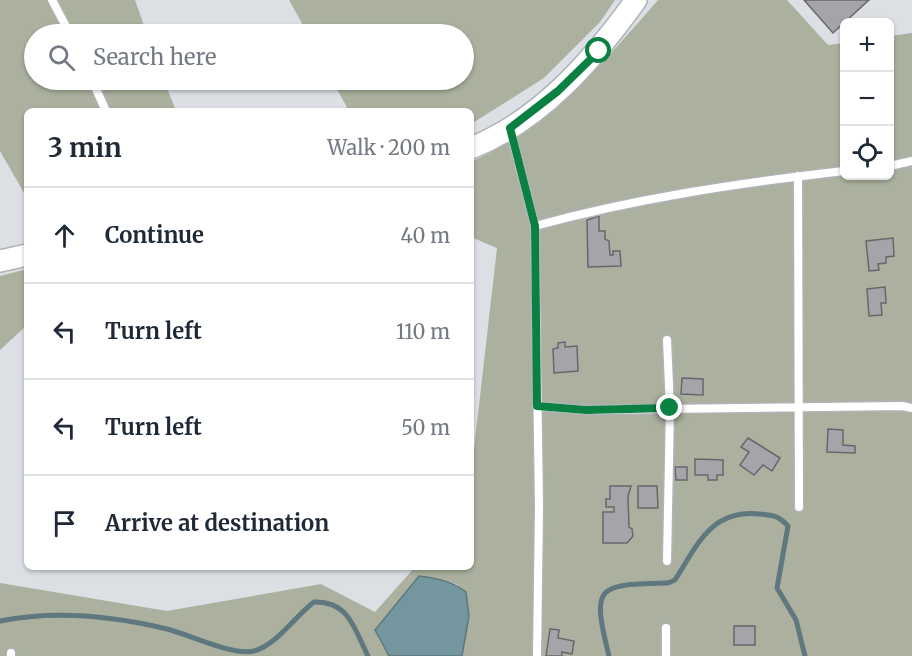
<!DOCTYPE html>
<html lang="en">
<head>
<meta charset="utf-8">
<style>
  body { margin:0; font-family:Merriweather,serif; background:#f6f6f7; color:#1f2937 }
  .controls { position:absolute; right:18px; top:18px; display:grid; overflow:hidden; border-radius:9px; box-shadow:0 2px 4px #0004 }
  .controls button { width:54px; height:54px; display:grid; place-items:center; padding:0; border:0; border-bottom:2px solid #e0e1e3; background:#fff; color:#1f2937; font:30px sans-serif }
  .stop { position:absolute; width:18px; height:18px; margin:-14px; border:4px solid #0b8043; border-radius:50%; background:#fff }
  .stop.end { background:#0b8043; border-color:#fff; box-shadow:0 2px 6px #0008 }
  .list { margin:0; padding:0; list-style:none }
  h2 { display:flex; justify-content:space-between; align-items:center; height:78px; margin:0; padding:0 24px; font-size:26px }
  h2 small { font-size:20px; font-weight:400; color:#747a83 }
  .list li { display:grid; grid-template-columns:39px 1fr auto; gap:18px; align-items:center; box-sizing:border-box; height:96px; padding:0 24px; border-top:2px solid #e0e1e3 }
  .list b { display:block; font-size:22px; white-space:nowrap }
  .list em { font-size:20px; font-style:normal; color:#747a83 }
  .icon { flex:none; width:33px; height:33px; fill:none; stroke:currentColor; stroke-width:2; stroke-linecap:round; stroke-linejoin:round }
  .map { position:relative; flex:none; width:912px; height:656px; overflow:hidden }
  .search { position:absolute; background:#fff; box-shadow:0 2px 4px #0004; left:24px; top:24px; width:450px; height:66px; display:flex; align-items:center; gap:15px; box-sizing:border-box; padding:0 21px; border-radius:33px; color:#747a83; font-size:22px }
  .panel { position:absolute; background:#fff; box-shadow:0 2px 4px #0004; left:24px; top:108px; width:450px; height:462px; border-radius:9px }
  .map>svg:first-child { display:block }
  .green { fill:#abb19e }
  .water { fill:#73969f; stroke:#5f777e; stroke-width:1.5 }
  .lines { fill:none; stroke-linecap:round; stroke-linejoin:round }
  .stream { stroke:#5f777e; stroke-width:5 }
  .building { fill:#a4a4a9; stroke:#67676c; stroke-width:1.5 }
  .service-casing { stroke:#b0b3b8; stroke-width:11 }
  .tertiary-casing { stroke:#b0b3b8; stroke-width:24 }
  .service { stroke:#fff; stroke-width:8 }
  .tertiary { stroke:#fff; stroke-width:21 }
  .route { stroke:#0b8043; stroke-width:8 }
</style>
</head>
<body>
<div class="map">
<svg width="912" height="656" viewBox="0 0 912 656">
  <rect width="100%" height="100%" fill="#dce0e5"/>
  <!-- green -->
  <path class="green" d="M0 0H135L147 34H34V80H164L176 111H27V198L0 151Z
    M289 0H615L600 22 544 78 471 124V111H349L332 80H464V34H308Z
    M658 0H787L828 45 844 43V176H890V36L912 33V656H462L458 585 437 578 419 576 378 638 389 656H0V583L167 611 321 584 375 612 415 567H471V475L497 248 471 237V162C550 126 602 64 658 0Z
    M27 269V325L0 350V276Z"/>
  <!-- water -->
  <path class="water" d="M419 576C436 578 452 581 466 592L469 616 462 656H389L375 630Z"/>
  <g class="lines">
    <!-- stream -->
    <path class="stream" d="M0 621C55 610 113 616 167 629 191 635 232 656 254 651 278 644 294 617 314 602 349 601 354 628 368 656
      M609 656C591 584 597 585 668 583L675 580C698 544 711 509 760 514 773 515 779 516 788 526L777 588 796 620 805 656"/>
  </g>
  <!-- building -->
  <path class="building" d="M804 0H869L833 33Z
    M599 216V231H605V239L609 241 610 255H613V251H620L621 266 588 267 587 220Z
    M893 238 894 256 886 257V263L878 264 879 270 869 271 866 241Z
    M885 287 886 303H881L882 315 869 316 867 289Z
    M565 342V347L577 346 578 371 554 373 553 349 558 348V343Z
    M682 378 703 379V395L681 394Z
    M828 429 843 430V445L855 446V453L827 452Z
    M748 438 780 458 772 471 763 465 754 475 740 465 749 452 741 447Z
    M695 459 723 460V475H717V480H708V475H695Z
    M675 467H687V480H676Z
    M610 486H631L628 496 629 527 632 529 633 536 627 543H603V512H614V507H606V499H610Z
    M638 486H657L658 508H638Z
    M734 626H755V645H734Z
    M550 629 559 630 558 638 574 641 572 654 562 652V656H546Z"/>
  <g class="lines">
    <defs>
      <path id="service" d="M52 0 70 34
        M92 80 106 111
        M510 129 535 226 539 507 537 656
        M890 166 912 161
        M798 176 799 507
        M535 226C637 198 739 183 844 171
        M537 406 586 410 902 406 912 408
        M667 561 670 408 667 340
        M11 656V653
        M666 656V628"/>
      <path id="tertiary" d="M471 148C541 120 593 60 636 0
        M0 261 27 255"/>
    </defs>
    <!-- service casing -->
    <use href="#service" class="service-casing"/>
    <!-- tertiary casing -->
    <use href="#tertiary" class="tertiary-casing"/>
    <!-- service -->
    <use href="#service" class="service"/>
    <!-- tertiary -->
    <use href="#tertiary" class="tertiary"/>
  </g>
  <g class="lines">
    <!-- route -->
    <path class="route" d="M599 51 558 91 510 128 535 226 537 406 586 410 670 408"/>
  </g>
</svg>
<div class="controls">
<button>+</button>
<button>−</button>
<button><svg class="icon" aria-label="locate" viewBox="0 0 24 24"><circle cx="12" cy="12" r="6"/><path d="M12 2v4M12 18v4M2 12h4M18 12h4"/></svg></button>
</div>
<div class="stop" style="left:599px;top:51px"></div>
<div class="stop end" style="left:670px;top:408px"></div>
<div class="search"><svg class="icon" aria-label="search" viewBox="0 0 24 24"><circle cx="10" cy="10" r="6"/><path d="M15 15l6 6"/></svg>Search here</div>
<section class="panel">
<h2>3 min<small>Walk · 200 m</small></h2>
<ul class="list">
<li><svg class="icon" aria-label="ahead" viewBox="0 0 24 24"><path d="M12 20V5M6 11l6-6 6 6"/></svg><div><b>Continue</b></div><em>40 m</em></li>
<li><svg class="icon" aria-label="left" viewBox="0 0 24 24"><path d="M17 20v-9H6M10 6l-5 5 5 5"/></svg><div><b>Turn left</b></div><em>110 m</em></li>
<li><svg class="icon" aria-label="left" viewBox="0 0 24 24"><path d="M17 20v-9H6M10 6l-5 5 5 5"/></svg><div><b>Turn left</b></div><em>50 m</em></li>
<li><svg class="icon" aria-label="arrive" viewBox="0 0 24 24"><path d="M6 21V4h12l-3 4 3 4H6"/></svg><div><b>Arrive at destination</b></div></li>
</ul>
</section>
</div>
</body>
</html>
